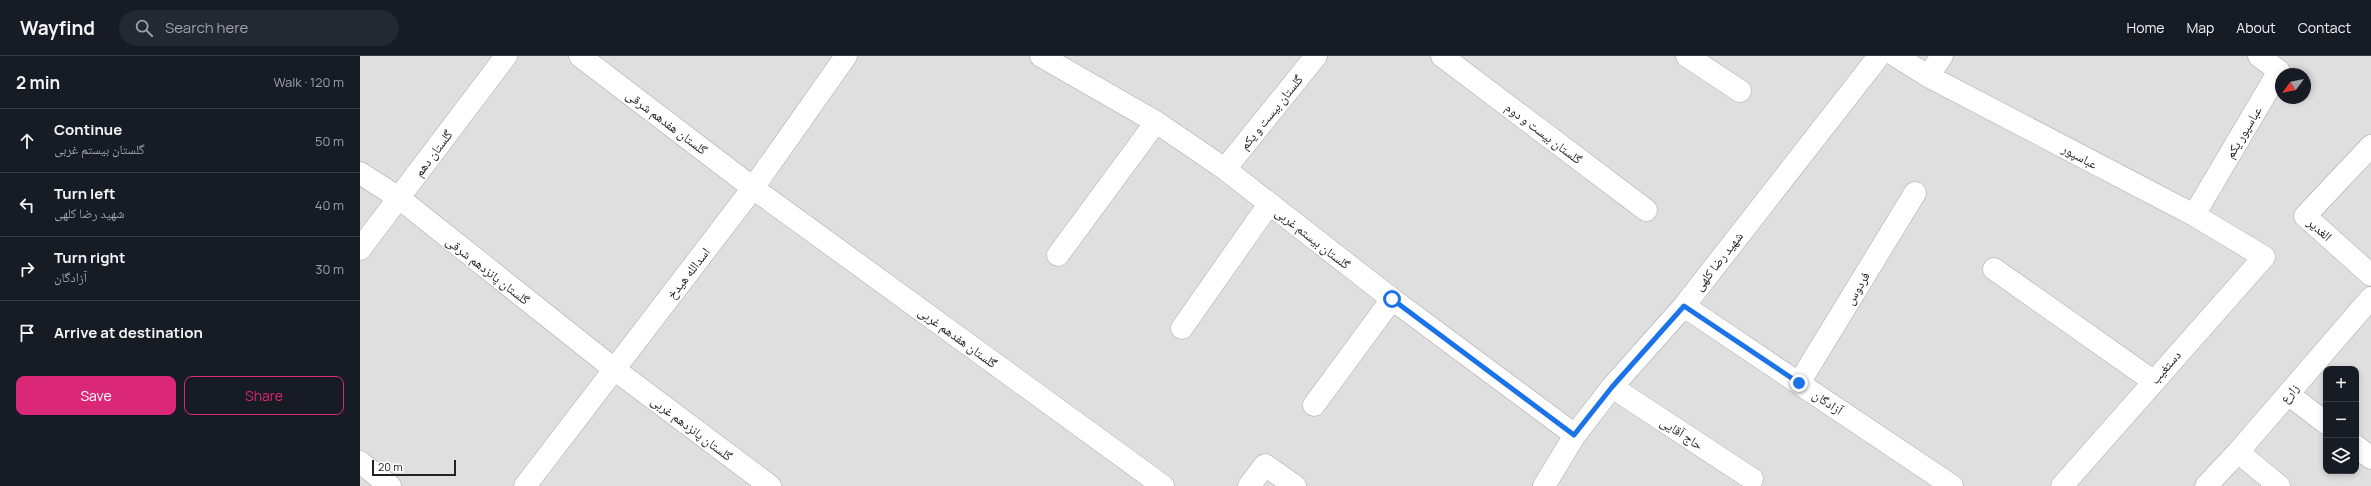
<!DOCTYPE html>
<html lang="en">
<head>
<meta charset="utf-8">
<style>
  body { margin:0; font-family:Manrope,"Noto Naskh Arabic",sans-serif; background:#242831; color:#f1f3f6 }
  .controls { position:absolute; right:12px; bottom:12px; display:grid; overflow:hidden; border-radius:8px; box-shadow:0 2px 6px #0003 }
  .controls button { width:36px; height:36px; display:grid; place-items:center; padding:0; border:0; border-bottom:1px solid #363941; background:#171b24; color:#f1f3f6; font:20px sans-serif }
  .compass { position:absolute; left:1915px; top:12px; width:36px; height:36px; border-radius:50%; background:#171b24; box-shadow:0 2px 6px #0003; rotate:238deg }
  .scale { position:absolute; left:12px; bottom:10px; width:84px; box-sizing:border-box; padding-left:4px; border:2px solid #222; border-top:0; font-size:11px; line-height:14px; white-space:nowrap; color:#222; -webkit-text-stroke:3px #fff; paint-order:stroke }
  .stop { position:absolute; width:12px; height:12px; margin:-9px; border:3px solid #1a73e8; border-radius:50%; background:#fff }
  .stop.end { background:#1a73e8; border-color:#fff; box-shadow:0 1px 4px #0008 }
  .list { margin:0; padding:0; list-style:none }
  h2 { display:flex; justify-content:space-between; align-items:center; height:52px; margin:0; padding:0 16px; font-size:17px }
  h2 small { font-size:13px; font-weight:400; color:#9ea1a6 }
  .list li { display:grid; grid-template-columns:26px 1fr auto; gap:12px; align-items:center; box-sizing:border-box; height:64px; padding:0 16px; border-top:1px solid #363941 }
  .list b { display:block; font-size:15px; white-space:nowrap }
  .list p { margin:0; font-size:13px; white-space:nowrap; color:#9ea1a6 }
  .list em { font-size:13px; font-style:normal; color:#9ea1a6 }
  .actions { display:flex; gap:8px; padding:12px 16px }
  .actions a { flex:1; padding:9px 0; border:1px solid #db2777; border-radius:8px; text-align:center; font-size:14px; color:#db2777 }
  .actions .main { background:#db2777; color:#fff }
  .icon { flex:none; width:22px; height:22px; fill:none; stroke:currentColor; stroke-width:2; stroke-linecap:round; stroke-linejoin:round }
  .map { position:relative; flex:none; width:2011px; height:430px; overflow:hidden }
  header { display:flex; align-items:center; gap:24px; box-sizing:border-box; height:56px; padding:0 20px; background:#171b24; border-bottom:1px solid #363941 }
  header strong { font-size:19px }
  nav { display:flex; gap:22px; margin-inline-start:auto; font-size:14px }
  .search { width:280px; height:36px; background:#242831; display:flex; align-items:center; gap:10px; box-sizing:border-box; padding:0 14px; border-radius:22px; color:#9ea1a6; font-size:15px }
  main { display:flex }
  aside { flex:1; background:#171b24 }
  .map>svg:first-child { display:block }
  .residential { fill:#e0dfdf; fill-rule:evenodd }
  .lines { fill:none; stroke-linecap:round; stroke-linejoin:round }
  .minor-casing { stroke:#a9a9a9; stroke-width:23 }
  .minor { stroke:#fff; stroke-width:22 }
  .route { stroke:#1a73e8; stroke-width:5 }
  .labels { text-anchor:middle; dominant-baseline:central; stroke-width:3; stroke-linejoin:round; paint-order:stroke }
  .street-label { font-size:13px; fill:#222; stroke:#fff }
</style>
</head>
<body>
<header>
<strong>Wayfind</strong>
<div class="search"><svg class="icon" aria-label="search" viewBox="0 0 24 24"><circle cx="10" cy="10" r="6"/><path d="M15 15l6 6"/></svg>Search here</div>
<nav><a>Home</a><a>Map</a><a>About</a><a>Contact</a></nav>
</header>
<main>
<aside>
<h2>2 min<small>Walk · 120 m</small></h2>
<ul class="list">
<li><svg class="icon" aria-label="ahead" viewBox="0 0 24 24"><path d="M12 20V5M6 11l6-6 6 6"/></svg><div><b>Continue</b><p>گلستان بیستم غربی</p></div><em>50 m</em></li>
<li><svg class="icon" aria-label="left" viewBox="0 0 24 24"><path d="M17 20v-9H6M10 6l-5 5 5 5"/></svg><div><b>Turn left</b><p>شهید رضا کلهی</p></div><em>40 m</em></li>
<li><svg class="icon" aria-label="right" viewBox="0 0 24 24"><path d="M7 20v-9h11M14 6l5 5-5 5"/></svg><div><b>Turn right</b><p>آزادگان</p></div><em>30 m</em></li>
<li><svg class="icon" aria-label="arrive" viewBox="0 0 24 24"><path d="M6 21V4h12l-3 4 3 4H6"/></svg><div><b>Arrive at destination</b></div></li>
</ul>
<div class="actions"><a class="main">Save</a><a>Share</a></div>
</aside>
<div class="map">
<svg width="2011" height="430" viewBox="0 0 2011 430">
  <rect width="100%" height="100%" fill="#f2efe9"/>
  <!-- residential -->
  <path class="residential" d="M0 0H2011V430H0ZM1921 18H1945V42H1921ZM1966 313H1996V415H1966Z"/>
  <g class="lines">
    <defs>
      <path id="minor" d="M220 0 393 132 803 430
        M681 0 796 66 865 113 1032 243 1215 379
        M1082 0 1286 154
        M1327 0 1380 35
        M1536 0 1568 20 1834 159 1904 201 1702 430
        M1568 20 1582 0
        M2011 90 1945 160 2011 219
        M865 113 956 0
        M0 117 39 142 254 313 410 430
        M1834 159 1919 15 1899 0
        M0 193 146 0
        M698 199 796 66
        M1634 213 1793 325
        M1324 250 1592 430
        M822 272 909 148
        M1439 327 1555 137
        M1252 331 1392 423
        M1928 338 1966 367
        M954 349 1032 243
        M1996 390 2011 402
        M1878 396 1919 430
        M0 406 30 430
        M165 430 393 132 486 0
        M889 430 905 409 935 430
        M1184 430 1215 379 1252 331 1324 250 1519 0
        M1846 430 1878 396 2011 242"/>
    </defs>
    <!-- minor casing -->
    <use href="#minor" class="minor-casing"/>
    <!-- minor -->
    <use href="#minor" class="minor"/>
  </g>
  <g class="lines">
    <!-- route -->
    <path class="route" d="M1032 243 1214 379 1252 331 1324 250 1439 327"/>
  </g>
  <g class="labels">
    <!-- street labels -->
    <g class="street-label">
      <text transform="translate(911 56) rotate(-51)">گلستان بیست و یکم</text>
      <text transform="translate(307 66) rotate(37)">گلستان هفدهم شرقی</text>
      <text transform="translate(1883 76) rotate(-59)">عباسپور یکم</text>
      <text transform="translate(1184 77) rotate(37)">گلستان بیست و دوم</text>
      <text transform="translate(73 97) rotate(-53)">گلستان دهم</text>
      <text transform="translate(1720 100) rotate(28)">عباسپور</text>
      <text transform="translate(1960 173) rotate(42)">الغدیر</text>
      <text transform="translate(953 182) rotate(38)">گلستان بیستم غربی</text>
      <text transform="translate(1358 205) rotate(-52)">شهید رضا کلهی</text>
      <text transform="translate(128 214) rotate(38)">گلستان پانزدهم شرقی</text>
      <text transform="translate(328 217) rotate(-52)">اسدالله هیدخ</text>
      <text transform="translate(1497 232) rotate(-59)">فردوس</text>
      <text transform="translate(598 281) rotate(36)">گلستان هفدهم غربی</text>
      <text transform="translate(1805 311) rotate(-49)">دستغیب</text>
      <text transform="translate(1929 337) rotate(-49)">زارع</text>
      <text transform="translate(1468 346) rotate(34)">آزادگان</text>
      <text transform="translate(332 372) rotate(37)">گلستان پانزدهم غربی</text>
      <text transform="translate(1322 377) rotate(33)">حاج آقایی</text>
    </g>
  </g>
</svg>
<div class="controls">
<button>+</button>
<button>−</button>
<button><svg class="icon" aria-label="layers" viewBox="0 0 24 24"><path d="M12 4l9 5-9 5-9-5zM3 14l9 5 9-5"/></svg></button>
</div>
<svg class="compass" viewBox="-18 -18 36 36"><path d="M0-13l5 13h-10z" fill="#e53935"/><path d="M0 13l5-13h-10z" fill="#9ea1a6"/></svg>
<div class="scale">20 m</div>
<div class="stop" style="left:1032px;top:243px"></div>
<div class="stop end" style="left:1439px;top:327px"></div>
</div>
</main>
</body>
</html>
